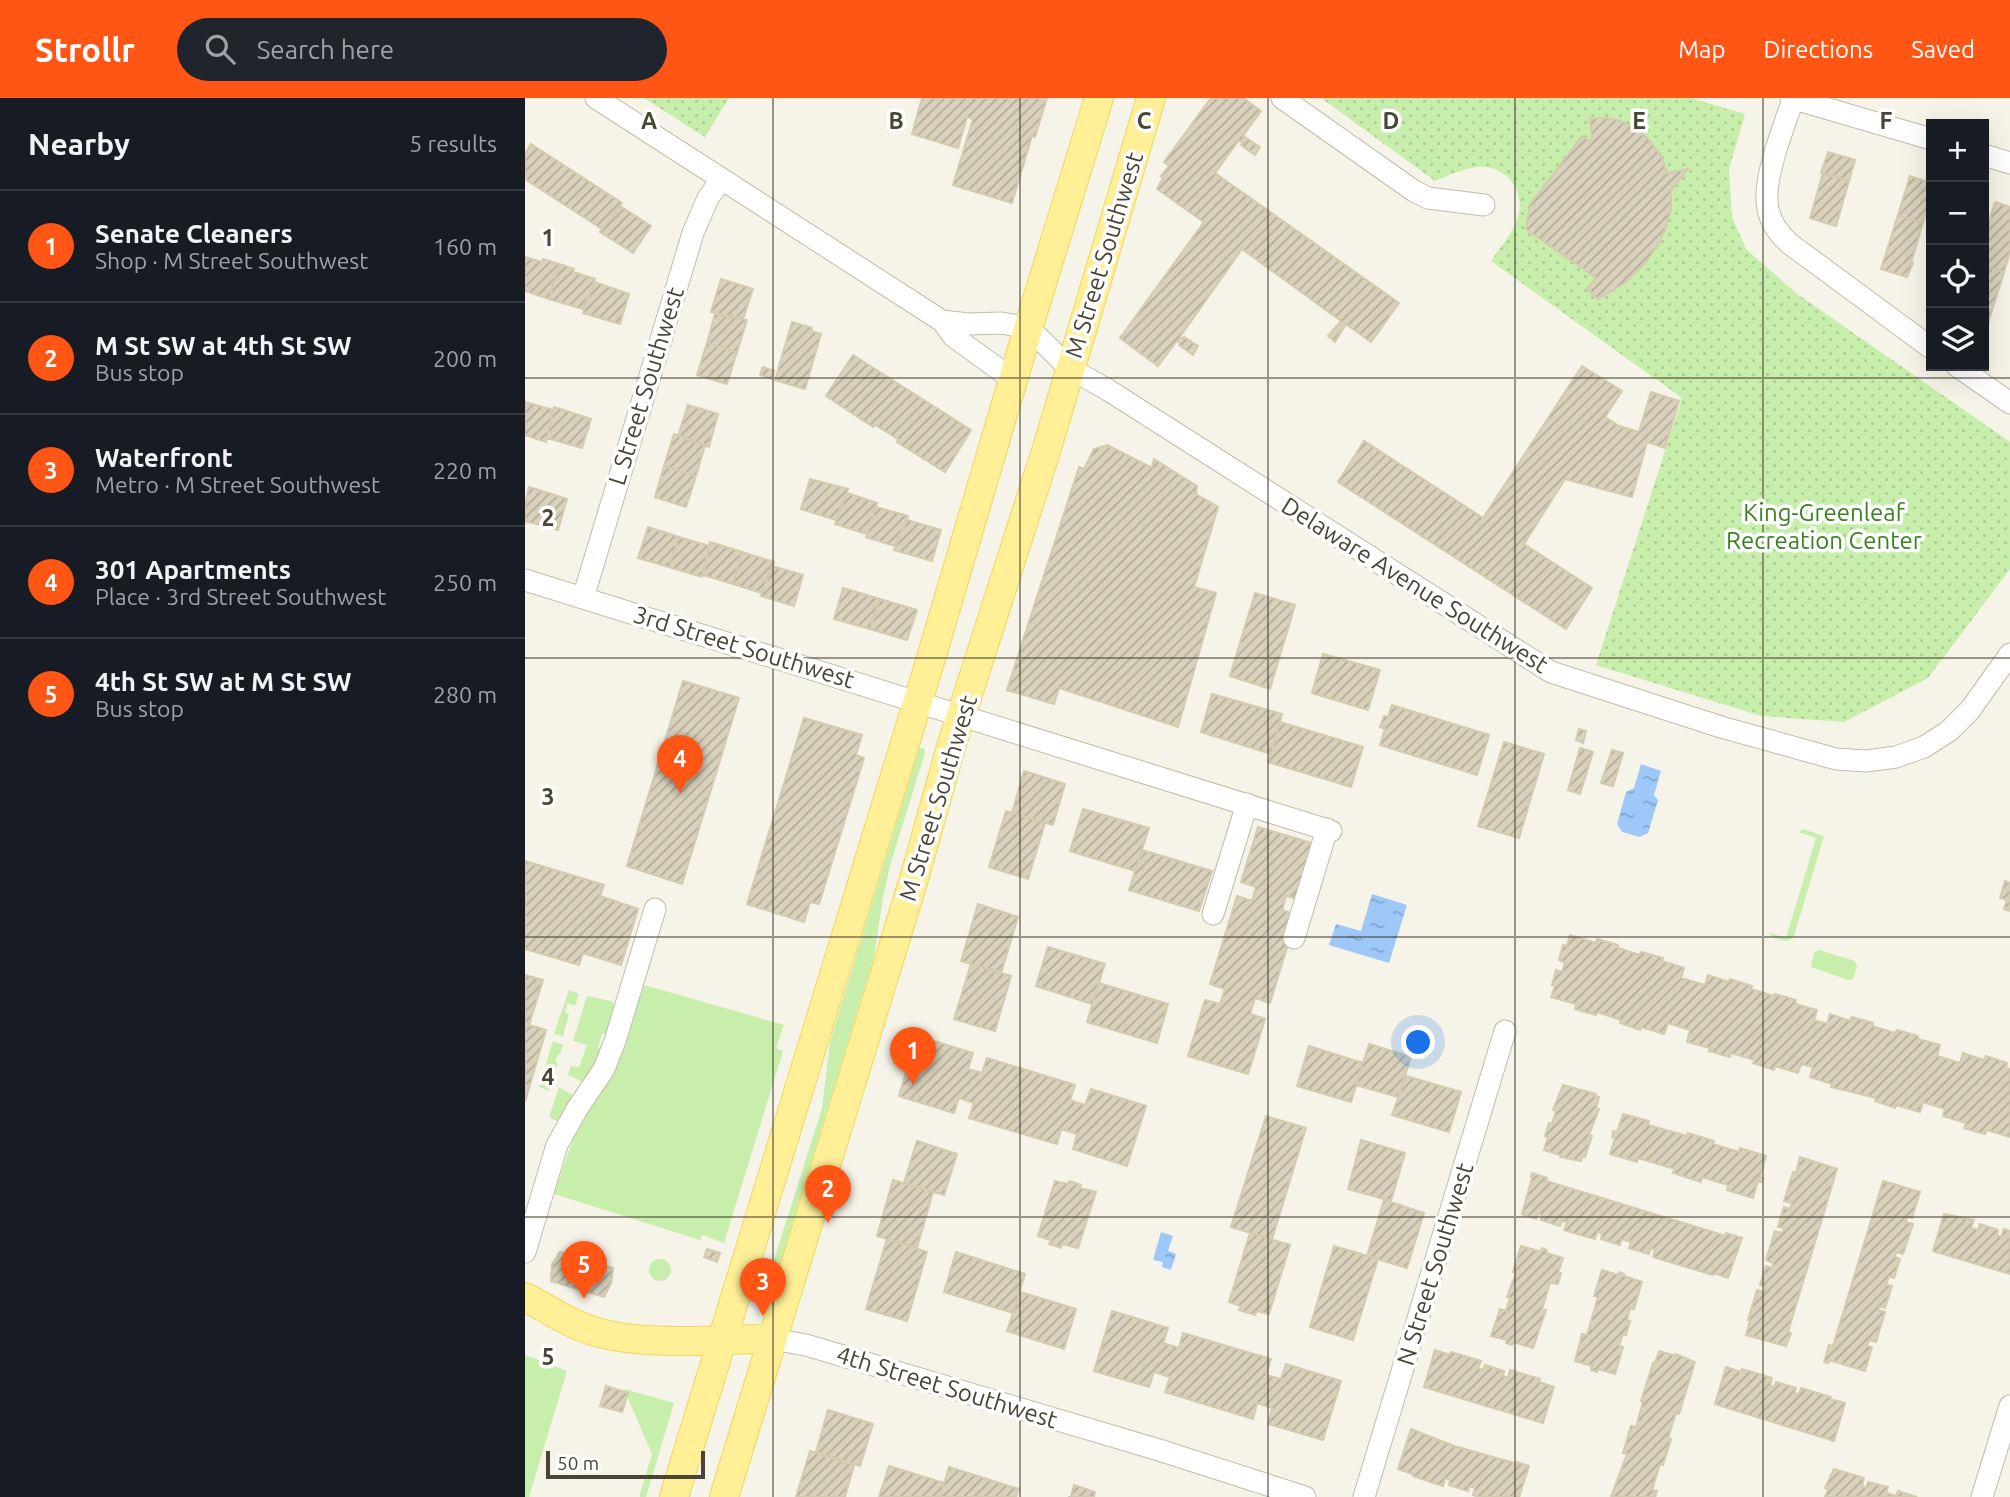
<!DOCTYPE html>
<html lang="en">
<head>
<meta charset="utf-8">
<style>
  body { margin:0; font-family:Ubuntu,sans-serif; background:#20242c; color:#f1f3f6 }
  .controls { position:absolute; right:21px; top:21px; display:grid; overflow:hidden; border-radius:0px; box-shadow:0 7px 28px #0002 }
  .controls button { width:63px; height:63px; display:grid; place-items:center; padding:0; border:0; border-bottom:2px solid #363941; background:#171b24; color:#f1f3f6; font:35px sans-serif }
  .scale { position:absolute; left:21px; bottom:18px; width:159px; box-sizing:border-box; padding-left:7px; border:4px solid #4a4435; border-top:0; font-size:19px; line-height:24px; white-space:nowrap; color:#4a4435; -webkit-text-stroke:5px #fff; paint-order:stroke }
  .you { position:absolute; left:894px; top:945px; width:24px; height:24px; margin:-18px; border:5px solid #fff; border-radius:50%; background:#1a73e8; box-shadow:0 0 0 10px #1a73e833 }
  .badge { display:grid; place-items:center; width:46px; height:46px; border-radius:50%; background:#ff5615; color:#fff; font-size:23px; font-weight:700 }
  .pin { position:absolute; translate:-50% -58px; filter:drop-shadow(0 2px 4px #0008) }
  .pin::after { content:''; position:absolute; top:37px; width:24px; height:21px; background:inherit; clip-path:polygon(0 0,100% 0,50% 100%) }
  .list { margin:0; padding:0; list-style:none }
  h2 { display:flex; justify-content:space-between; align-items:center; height:91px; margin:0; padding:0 28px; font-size:30px }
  h2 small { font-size:23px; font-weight:400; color:#9ea1a6 }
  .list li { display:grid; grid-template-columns:46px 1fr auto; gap:21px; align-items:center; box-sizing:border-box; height:112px; padding:0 28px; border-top:2px solid #363941 }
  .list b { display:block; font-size:26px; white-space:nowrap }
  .list p { margin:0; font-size:23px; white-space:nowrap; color:#9ea1a6 }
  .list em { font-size:23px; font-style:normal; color:#9ea1a6 }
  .icon { flex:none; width:38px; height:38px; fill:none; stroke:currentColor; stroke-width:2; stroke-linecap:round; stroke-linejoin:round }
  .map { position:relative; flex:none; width:1485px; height:1399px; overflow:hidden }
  header { display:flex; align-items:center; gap:42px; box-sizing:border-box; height:98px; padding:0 35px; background:#ff5615; color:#fff }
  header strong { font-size:33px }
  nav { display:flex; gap:38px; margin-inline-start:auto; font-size:24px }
  .search { width:490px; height:63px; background:#20242c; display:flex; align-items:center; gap:18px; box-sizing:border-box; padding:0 24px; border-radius:38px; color:#9ea1a6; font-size:26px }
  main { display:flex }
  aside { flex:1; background:#171b24 }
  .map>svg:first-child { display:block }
  .grass { fill:#c8eeac }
  .park { fill:url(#park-dots) }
  .water { fill:url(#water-ripples) }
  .building { fill:url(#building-hatch); stroke:#d4caae; stroke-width:2 }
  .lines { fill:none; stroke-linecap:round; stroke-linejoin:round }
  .minor-casing { stroke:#c2bda9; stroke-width:23 }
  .major-casing { stroke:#f1d75b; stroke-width:30 }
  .minor { stroke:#fff; stroke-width:21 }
  .major { stroke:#ffef97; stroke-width:28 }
  .grid { fill:none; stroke:#4a4435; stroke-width:2; stroke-opacity:0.55 }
  .labels { text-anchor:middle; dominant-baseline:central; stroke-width:7; stroke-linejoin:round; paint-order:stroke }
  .street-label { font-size:24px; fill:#4a4435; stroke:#fff }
  .park-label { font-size:24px; fill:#3a8321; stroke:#fff }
  .grid-label { font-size:23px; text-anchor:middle; font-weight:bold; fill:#4a4435; stroke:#fff; stroke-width:7; stroke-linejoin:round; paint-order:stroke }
</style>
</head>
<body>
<header>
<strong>Strollr</strong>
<div class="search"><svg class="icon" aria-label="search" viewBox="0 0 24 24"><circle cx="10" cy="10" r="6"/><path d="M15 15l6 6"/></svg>Search here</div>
<nav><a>Map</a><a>Directions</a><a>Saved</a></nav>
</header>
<main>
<aside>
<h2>Nearby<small>5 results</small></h2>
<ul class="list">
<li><span class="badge">1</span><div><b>Senate Cleaners</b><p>Shop · M Street Southwest</p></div><em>160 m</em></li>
<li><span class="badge">2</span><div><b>M St SW at 4th St SW</b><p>Bus stop</p></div><em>200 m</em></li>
<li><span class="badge">3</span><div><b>Waterfront</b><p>Metro · M Street Southwest</p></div><em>220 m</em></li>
<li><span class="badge">4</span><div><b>301 Apartments</b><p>Place · 3rd Street Southwest</p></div><em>250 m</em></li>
<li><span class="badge">5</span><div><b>4th St SW at M St SW</b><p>Bus stop</p></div><em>280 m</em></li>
</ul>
</aside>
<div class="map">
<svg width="1485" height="1399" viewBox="0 0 1485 1399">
  <defs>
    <pattern id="park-dots" width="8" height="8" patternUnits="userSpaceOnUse" patternTransform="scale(1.75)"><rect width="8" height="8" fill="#c8eeac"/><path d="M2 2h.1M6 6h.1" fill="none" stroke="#adcd95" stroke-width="1.8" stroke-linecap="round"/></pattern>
    <pattern id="water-ripples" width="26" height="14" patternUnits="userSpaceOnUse" patternTransform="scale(1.75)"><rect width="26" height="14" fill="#9ec8f8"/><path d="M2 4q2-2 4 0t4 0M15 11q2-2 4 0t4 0" fill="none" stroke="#83a4ca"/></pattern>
    <pattern id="building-hatch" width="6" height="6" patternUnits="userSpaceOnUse" patternTransform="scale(1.75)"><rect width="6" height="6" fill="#d9d1bc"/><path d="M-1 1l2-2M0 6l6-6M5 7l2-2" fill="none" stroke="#b2ab9a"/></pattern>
  </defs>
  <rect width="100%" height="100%" fill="#f6f3e8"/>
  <!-- grass -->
  <path class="grass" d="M399 650 400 655 366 764 358 799 349 859 250 1182 246 1185 243 1181 297 1010 305 944 394 651Z
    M1278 731 1299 738 1269 838C1262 846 1256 842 1247 839L1245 835 1261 840 1291 740 1273 734Z
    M1294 852 1330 863 1332 868 1328 881 1323 882 1286 869 1289 854Z
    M119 887 259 927 251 950 258 953 199 1145 177 1137 175 1142 29 1096 48 1041 99 951Z
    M44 892 54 896 50 908 43 905 40 915 44 916 38 938 29 936Z
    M62 898 86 903 91 908 83 936H77L73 949 77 951 58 984 43 977 46 968 54 969 62 947 48 943Z
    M28 943 38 947 35 956H33L30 964 33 965 24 993 14 989Z
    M34 989 49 998 34 1024 24 1019Z
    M124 1172a11 11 0 1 1 22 0a11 11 0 1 1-22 0Z
    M0 1257 42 1273 4 1399H0Z
    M99 1291 149 1305 121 1399H115V1396L127 1356Z"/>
  <!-- park -->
  <path class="park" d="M119 0H204L180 39Z
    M796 0H1166L1220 16 1204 71 1207 119 1221 151 1271 195 1485 344V471L1403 580 1319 624 1236 618 1071 567 1157 300 966 163C976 148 990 133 994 115 999 87 975 63 947 70 935 72 922 78 910 83Z"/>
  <!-- water -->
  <path class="water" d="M1116 666 1136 673 1129 697 1133 702 1123 735 1115 739 1097 734 1092 726 1101 694 1109 690Z
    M847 796 882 807 864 865 804 847 811 826 836 833Z
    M636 1134 648 1138 643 1153 651 1156 646 1172 637 1169 638 1164 628 1162Z"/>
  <!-- building -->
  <path class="building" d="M397 0H522L510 39 507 38 487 105 428 87 448 21 442 19 433 50 387 36Z
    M686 0H718L736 13 718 38 735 49 730 57 716 47 718 45 714 42 690 75 874 205 846 244 821 226 810 244 803 238 816 223 717 151 655 239 658 241 659 239 673 248 668 257 654 247 655 245 652 243 633 268 595 240 679 124 632 91 638 80 636 78 644 68 639 64Z
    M1080 20 1096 23 1112 31 1124 42 1136 58 1142 75 1163 71 1146 92V111L1141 129 1134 145 1121 164 1100 185 1073 201 1062 191 1071 180 1001 131 1005 107 1057 38 1065 43 1067 40 1065 21Z
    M6 46 97 105 77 131 0 81V56Z
    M1303 54 1330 62 1324 83 1296 75Z
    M1298 75 1324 83 1311 128 1285 120Z
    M1385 78 1406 85V100L1398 125 1373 117Z
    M1470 104 1485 109V154L1479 174 1459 168V141Z
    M95 108 126 128 108 155 75 134Z
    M1373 117 1398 125 1386 165H1388L1382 179 1356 171Z
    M0 159 17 164 18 161 34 166 24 201 0 193Z
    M34 166 49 171 48 174 70 181 58 211 24 201Z
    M1459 168 1479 174 1460 235H1459Z
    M196 181 228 191 218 221 186 214Z
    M69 184 104 196 95 226 58 215Z
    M190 216 222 222 212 254 182 245Z
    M267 224 287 230 286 233 296 236 280 291 250 282Z
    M182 245 212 254 202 286 172 277Z
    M328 257 446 332 420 374 372 344 373 341 350 327 348 329 301 298Z
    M1057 268 1097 293 1080 319 1094 328 1114 334 1126 294 1154 303 1140 350 1122 344 1107 399 1040 381 999 446 1067 490 1041 531 813 384 839 343 958 420Z
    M238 269 249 273 247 281 235 277Z
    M0 304 28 312 21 344 0 337Z
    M163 307 193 316 184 349 153 338Z
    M29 309 66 321 57 350 22 340Z
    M149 336 180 347 171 378 139 368Z
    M582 347 627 370 629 361 672 388 671 396 693 409 669 489 691 495 653 629 534 590 529 606 482 592 554 369 559 371 569 351Z
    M139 368 171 378 161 409 130 399Z
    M285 381 323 391 311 422 276 411Z
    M4 389 42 401 33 432 0 423V407Z
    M322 395 352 405 342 436 310 426Z
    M351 409 383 418 370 448 341 439Z
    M382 422 416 432 407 463 369 452Z
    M123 429 154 439 144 469 113 460Z
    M154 439 184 448 177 479 144 469Z
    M185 444 217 454 208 486 178 477Z
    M217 454 249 464 237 495 208 486Z
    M247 468 278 477 269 508 236 498Z
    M318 490 355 501 345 531 309 521Z
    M730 495 770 507 745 591 705 578Z
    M355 501 392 512 382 542 345 531Z
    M798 556 855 572 843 612 787 595Z
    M158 583 214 600 157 786 102 768Z
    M687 596 757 616 746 656 676 634Z
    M867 607 964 637 952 677 855 647 860 631 855 629 859 618 863 619Z
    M279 620 337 637 331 657 339 660 294 806 285 804 279 824 222 806Z
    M755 624 838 649 826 689 743 664Z
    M1054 631 1061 633 1058 645 1051 642Z
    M979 644 1019 656 994 740 953 728Z
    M1055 650 1068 654 1055 696 1043 692Z
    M1087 652 1098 655 1088 688 1076 685Z
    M499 673 540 686 528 727 487 715Z
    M558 711 624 730 610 773 545 753Z
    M481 713 520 725 503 781 464 769Z
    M733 729 793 747 776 802 761 798 757 812 772 817 745 905 730 900 725 916 740 921 723 976 663 958 680 902 695 906 700 891 685 886 712 798 727 803 731 789 716 784Z
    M617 752 687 773 674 813 604 792Z
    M0 763 79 787 75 798 113 811 96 867 58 855 54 867 0 851Z
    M1480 783 1485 785V813L1479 811 1482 802 1475 800Z
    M453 806 493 819 476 875 436 863Z
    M1045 837 1071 845 1072 841 1093 847V850L1115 857 1116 854 1138 860 1137 863 1159 870 1156 880 1180 887 1183 877 1204 884 1205 881 1227 888 1226 891 1249 898 1250 896 1271 902 1270 906 1292 912 1289 922 1302 926 1305 916 1325 923 1327 919 1348 925 1347 928 1370 935 1372 932 1393 938V941L1415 947 1412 958 1435 965 1438 955 1459 962 1461 958 1482 965 1481 970 1485 971V1039L1462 1032 1460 1036 1439 1030 1441 1025 1418 1018 1420 1011 1398 1004 1395 1014 1371 1007 1370 1010 1350 1003 1351 1000 1306 989 1307 986 1285 979 1288 969 1276 966 1273 975 1250 968 1249 972 1228 965 1230 962 1206 955 1205 959 1184 953 1185 950 1162 944 1165 932 1143 925 1139 936 1116 929 1115 932 1095 925 1096 922 1072 914 1071 917 1050 911 1051 906 1026 899 1030 888 1027 887 1031 872 1037 874 1040 865 1034 862 1038 847 1042 848Z
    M523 849 580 866 567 906 511 888Z
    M446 866 486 878 470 933 429 921Z
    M0 877 18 882 4 927 21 932 0 1004Z
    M574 885 643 906 632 945 562 924Z
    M392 938 448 955 443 971 457 975 462 960 550 987 545 1002 560 1007 566 991 621 1008 602 1068 548 1051 552 1036 536 1031 532 1046 444 1020 449 1005 434 1000 429 1015 374 998Z
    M844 946 886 959 873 999 831 987Z
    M784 948 838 965 826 1004 772 988Z
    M881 978 936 994 924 1034 867 1017Z
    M1038 987 1071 996 1070 998 1074 999 1071 1010 1074 1011 1064 1037 1067 1038 1060 1059 1058 1058 1056 1063 1035 1059V1057L1019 1052 1023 1039 1020 1038 1024 1025 1027 1026 1031 1013 1028 1012Z
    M1098 1016 1124 1023 1123 1027 1162 1038 1163 1035 1189 1043 1188 1046 1214 1054 1215 1050 1241 1058 1235 1079 1238 1080 1236 1084 1233 1083 1228 1100 1202 1092 1203 1087 1177 1079 1176 1084 1148 1075 1150 1071 1113 1060 1112 1064 1085 1056 1090 1040 1087 1039 1088 1033 1092 1034Z
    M741 1018 781 1030 747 1141 706 1129Z
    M836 1042 880 1055 866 1103 823 1091Z
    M392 1043 432 1056 419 1097 379 1085Z
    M1275 1059 1312 1071 1272 1204 1263 1234 1266 1235 1261 1248 1221 1237 1225 1222H1223L1232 1192 1239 1194 1241 1189 1235 1187 1241 1168 1247 1170 1248 1165 1241 1162 1250 1133 1257 1135 1259 1130 1253 1129 1259 1109 1265 1111 1267 1105 1259 1103 1268 1074 1271 1075Z
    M1007 1075 1022 1080 1021 1083 1201 1138V1135L1217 1140 1203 1180 1189 1175 1188 1177 1128 1159 1130 1152 1126 1150 1124 1156 1104 1150 1106 1144 1096 1141 1095 1147 1076 1141 1077 1135 1072 1134 1070 1141 1039 1132 1042 1124 1037 1123 1035 1128 1016 1122 1017 1117 1013 1116 1011 1121 997 1116 1007 1080 1006 1079Z
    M368 1082 408 1094 392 1150 352 1138Z
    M530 1083 543 1086 544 1083 556 1087 555 1090 571 1094 553 1150 537 1146 536 1150 524 1146 526 1142 513 1138Z
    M1358 1083 1395 1094 1387 1120 1382 1119 1381 1124 1388 1126 1378 1156 1371 1154 1370 1159 1375 1161 1369 1180 1364 1178 1361 1187 1367 1188 1360 1210 1355 1208 1353 1212 1360 1214 1351 1244 1344 1242 1342 1248 1347 1249 1340 1273 1304 1262 1303 1265 1299 1264 1304 1247 1308 1248Z
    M859 1102 899 1115 882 1170 842 1158Z
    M1419 1116 1449 1122 1446 1130 1453 1132 1455 1126 1473 1132 1472 1137 1476 1139 1479 1131 1485 1133V1176L1408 1153Z
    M725 1135 765 1147 744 1216 732 1213 730 1217 714 1212 716 1208 704 1204Z
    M362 1141 402 1154 382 1223 341 1211Z
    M809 1148 853 1161 828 1242 785 1229Z
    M996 1148 1016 1154 1017 1150 1022 1152 1021 1155 1038 1160 1033 1175H1036L1033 1186 1025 1185 1017 1211 1021 1212 1008 1250 988 1244 987 1247 981 1245 982 1242 966 1238 975 1211 981 1213 985 1200 982 1199 991 1175 988 1174Z
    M182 1151 195 1155 192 1164 179 1159Z
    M35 1154 88 1170 86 1185 79 1199 26 1183 27 1166Z
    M431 1154 500 1176 488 1215 419 1194Z
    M1077 1172 1093 1177 1094 1174 1099 1176V1178L1117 1184 1109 1211 1105 1210 1102 1222 1105 1223 1101 1237 1098 1236 1094 1247 1098 1249 1090 1276 1073 1271 1072 1274 1066 1272 1067 1268 1050 1263 1057 1236 1062 1237 1073 1199 1069 1198Z
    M495 1194 551 1211 539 1251 482 1233Z
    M587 1213 643 1230 638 1245 654 1250 658 1235 746 1261 741 1277 756 1281 761 1266 816 1283 798 1342 743 1326 747 1310 732 1305 728 1321 640 1294 645 1279 629 1274 624 1289 569 1273Z
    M910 1252 925 1257 926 1254 956 1263 953 1270 958 1272 960 1267 979 1273 978 1278 983 1280 985 1272 1015 1281 1014 1284 1029 1289 1018 1325 899 1289Z
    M1134 1253 1151 1258V1256L1170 1264 1154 1316 1151 1315 1143 1340 1146 1341 1138 1367 1135 1366 1127 1392 1132 1393 1130 1399H1086L1102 1356 1098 1355 1106 1328 1111 1329 1118 1304 1116 1303 1128 1265H1130Z
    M1201 1269 1216 1274 1217 1271 1247 1280 1245 1288 1249 1289 1251 1284 1271 1290 1269 1295 1274 1296 1276 1290 1306 1299 1305 1301 1320 1305 1309 1343 1190 1306Z
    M81 1288 103 1295 97 1314 75 1308Z
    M303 1312 348 1326 335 1368 291 1354Z
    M886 1331 929 1348 989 1365 991 1367 992 1364 1004 1368 994 1399H954L948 1397 950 1390 944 1388 943 1393 924 1387 925 1382 920 1380 918 1388 888 1378V1376L873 1371Z
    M285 1353 329 1367 320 1399H271Z
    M364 1368 419 1385 415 1399H354Z
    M424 1369 494 1391 491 1399H415Z
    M1309 1371 1339 1380 1337 1388 1341 1390 1343 1384 1363 1389 1361 1395 1371 1398 1373 1393 1392 1399H1300L1303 1391 1300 1390Z
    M549 1387 570 1394 569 1399H543H546Z"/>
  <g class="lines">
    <defs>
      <path id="minor" d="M71 0 417 223 429 239 479 275 487 285
        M757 0 889 93 903 100 959 107
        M1266 0 1406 41
        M1269 0C1262 17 1257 34 1251 51 1241 88 1232 117 1265 146L1406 250
        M1459 57 1485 65
        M417 223 443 226 476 225 504 230 544 270 583 292 1026 574 1196 629 1311 661 1341 663 1371 659 1399 649 1424 633 1445 612 1485 556
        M1432 268 1485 305
        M0 482 806 733
        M58 500 168 135 183 100 197 81
        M688 816 722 706
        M769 840 802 731
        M0 1154 32 1047 52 1011 79 971 90 943 130 811
        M247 1241 281 1247 634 1352 780 1399
        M839 1399 980 933
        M1457 1399 1485 1308"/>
      <path id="major" d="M0 1199C22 1210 44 1226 68 1233 118 1249 194 1241 247 1241
        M149 1399 404 567 506 221 574 0
        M199 1399 388 784 426 649 522 350 626 0"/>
    </defs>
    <!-- minor casing -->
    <use href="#minor" class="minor-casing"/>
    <!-- major casing -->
    <use href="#major" class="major-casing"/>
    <!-- minor -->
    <use href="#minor" class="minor"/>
    <!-- major -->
    <use href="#major" class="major"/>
  </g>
  <!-- grid -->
  <path class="grid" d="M248 0V1399M495 0V1399M743 0V1399M990 0V1399M1238 0V1399M0 280H1485M0 560H1485M0 839H1485M0 1119H1485"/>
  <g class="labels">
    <!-- street labels -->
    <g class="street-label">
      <text transform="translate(579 157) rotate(-73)">M Street Southwest</text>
      <text transform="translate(121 288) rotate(-73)">L Street Southwest</text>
      <text transform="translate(890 487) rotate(32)">Delaware Avenue Southwest</text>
      <text transform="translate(219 549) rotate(17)">3rd Street Southwest</text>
      <text transform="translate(413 700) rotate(-73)">M Street Southwest</text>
      <text transform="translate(910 1166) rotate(-73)">N Street Southwest</text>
      <text transform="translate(422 1289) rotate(17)">4th Street Southwest</text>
    </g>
    <!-- park labels -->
    <g class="park-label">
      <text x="1299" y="414">King-Greenleaf<tspan x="1299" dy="28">Recreation Center</tspan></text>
    </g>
  </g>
  <g class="grid-label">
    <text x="124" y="31">A</text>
    <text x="371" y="31">B</text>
    <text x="619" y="31">C</text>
    <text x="866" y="31">D</text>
    <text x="1114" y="31">E</text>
    <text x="1361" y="31">F</text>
    <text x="23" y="148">1</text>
    <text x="23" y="428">2</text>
    <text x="23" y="707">3</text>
    <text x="23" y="987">4</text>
    <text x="23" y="1267">5</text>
  </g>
</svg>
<div class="controls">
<button>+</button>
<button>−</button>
<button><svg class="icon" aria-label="locate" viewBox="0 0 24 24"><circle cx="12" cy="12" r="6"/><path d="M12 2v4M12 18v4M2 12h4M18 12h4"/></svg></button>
<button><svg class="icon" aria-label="layers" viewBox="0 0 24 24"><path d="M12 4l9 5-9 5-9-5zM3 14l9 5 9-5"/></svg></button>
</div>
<div class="scale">50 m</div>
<div class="you"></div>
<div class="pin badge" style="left:388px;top:987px">1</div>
<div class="pin badge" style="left:303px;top:1125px">2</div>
<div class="pin badge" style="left:238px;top:1218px">3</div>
<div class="pin badge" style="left:155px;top:695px">4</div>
<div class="pin badge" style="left:59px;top:1201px">5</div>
</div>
</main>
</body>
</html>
